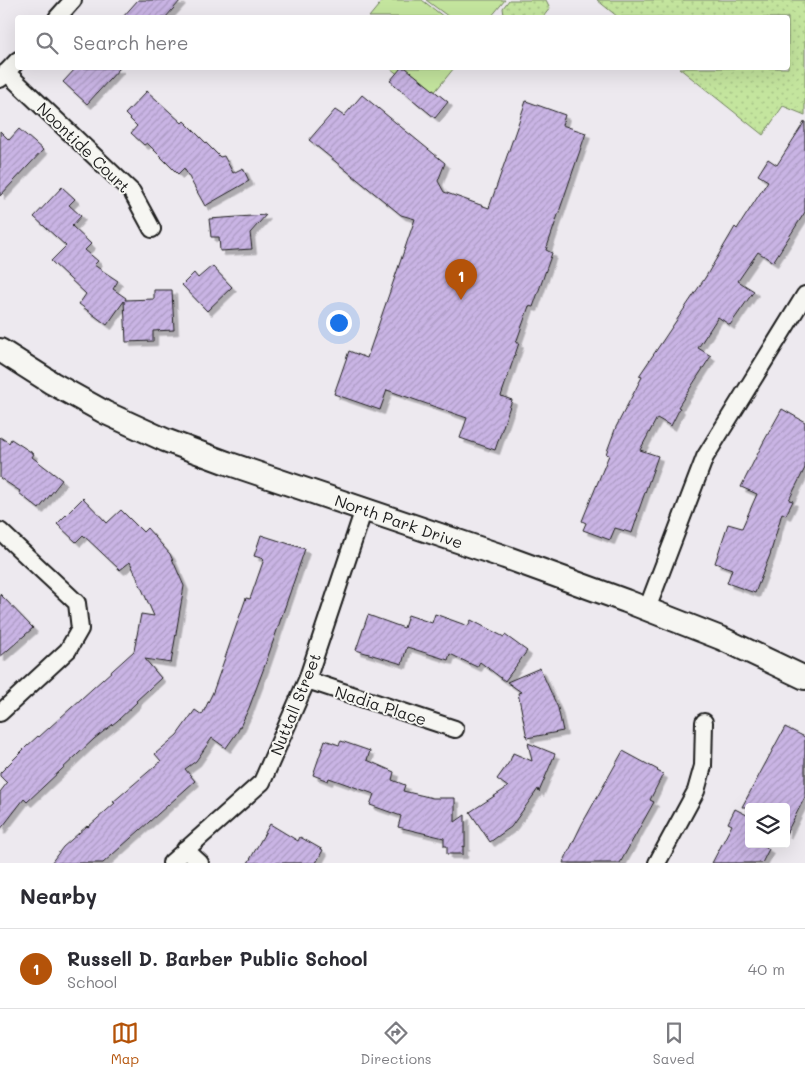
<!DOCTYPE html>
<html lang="en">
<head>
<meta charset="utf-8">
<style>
  body { margin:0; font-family:Mali,sans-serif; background:#f2f2f3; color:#2b2b33 }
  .controls { position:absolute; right:15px; bottom:15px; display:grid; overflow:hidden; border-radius:5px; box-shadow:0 5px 20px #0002 }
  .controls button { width:45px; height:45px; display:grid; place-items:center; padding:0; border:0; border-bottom:1px solid #e1e1e2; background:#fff; color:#2b2b33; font:25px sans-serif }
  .you { position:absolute; left:338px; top:322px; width:18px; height:18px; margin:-12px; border:4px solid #fff; border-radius:50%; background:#1a73e8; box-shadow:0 0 0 8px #1a73e833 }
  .badge { display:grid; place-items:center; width:32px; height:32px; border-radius:50%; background:#b45309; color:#fff; font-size:16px; font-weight:700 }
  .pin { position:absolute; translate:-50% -41px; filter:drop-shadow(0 1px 2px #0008) }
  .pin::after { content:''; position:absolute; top:26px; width:18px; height:15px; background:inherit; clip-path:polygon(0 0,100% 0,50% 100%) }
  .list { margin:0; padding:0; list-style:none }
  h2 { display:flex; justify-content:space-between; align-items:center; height:65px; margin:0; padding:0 20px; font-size:21px }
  h2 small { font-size:16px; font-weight:400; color:#7c7c81 }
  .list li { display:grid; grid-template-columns:32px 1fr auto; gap:15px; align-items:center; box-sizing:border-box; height:80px; padding:0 20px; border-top:1px solid #e1e1e2 }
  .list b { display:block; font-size:19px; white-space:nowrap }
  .list p { margin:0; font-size:16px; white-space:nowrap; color:#7c7c81 }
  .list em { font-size:16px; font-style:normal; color:#7c7c81 }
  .icon { flex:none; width:28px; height:28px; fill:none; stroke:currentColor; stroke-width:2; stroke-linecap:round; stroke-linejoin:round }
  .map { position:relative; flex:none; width:805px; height:863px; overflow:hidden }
  .search { position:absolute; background:#fff; box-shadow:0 5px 20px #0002; left:15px; right:15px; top:15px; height:55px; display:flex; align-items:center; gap:12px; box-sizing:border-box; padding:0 18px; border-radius:5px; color:#7c7c81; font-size:19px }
  .sheet { height:145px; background:#fff }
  nav { display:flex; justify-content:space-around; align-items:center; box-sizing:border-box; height:70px; border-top:1px solid #e1e1e2; background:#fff; font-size:14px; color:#7c7c81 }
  nav a { display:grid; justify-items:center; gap:2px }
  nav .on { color:#b45309 }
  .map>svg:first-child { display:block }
  .green { fill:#c4e59e; stroke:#70805d }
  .park { fill:url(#park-dots); stroke:#70805d }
  .building { fill:url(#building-hatch); stroke:#1c1c1c; filter:url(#shadow) }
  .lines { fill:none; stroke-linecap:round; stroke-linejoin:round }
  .minor-casing { stroke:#1c1c1c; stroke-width:20 }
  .secondary-casing { stroke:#1c1c1c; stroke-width:26 }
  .minor { stroke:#f6f6f2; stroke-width:16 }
  .secondary { stroke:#f6f6f2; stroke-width:22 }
  .labels { text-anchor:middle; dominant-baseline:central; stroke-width:4; stroke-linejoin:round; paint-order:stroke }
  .street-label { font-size:16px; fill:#1c1c1c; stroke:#f6f6f2 }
</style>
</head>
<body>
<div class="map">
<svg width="805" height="863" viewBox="0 0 805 863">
  <defs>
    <pattern id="park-dots" width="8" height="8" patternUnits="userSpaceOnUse" patternTransform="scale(1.25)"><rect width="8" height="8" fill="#c4e59e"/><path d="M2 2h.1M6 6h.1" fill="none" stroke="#a8c488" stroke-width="1.8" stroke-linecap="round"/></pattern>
    <pattern id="building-hatch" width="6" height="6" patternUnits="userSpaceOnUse" patternTransform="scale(1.25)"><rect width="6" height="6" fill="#c9b4e4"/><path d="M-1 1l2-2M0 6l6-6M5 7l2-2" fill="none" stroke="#ac9ac3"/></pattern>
    <filter id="shadow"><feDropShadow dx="4.5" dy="4.5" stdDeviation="0" flood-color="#0004"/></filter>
  </defs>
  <rect width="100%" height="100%" fill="#ede9ef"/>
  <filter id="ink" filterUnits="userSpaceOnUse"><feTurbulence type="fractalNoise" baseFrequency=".02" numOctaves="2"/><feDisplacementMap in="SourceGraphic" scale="10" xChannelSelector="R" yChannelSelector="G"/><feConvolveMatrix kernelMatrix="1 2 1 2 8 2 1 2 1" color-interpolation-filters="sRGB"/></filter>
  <g filter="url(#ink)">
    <!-- green -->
    <path class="green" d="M383 0H422L444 17H369Z
      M426 0H505L491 17H449Z
      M390 68H454L429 99Z"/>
    <!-- park -->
    <path class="park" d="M509 0H546L550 8 543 17H507L504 15 503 8Z
      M597 0H805V115L783 106 763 135 679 68H788V18L618 17Z"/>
    <!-- building -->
    <path class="building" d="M138 0H181L165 18H122Z
      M76 68H120L87 104 63 82Z
      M401 68H406L448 102 435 118 390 81Z
      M147 91 182 123 184 121 220 157 224 156 233 173 243 168 249 181 205 206 184 168 178 174 147 143 144 145 131 133 137 126 125 114Z
      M362 95 445 163 438 181 444 192 489 208 526 101 565 115 562 125 586 133 546 250 552 253 533 307 529 306 516 343H519L501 396 512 400 495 450 460 438 467 418 387 390 380 410 334 394 349 351 367 358 415 219 401 215 309 140 335 110 344 116Z
      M805 121V212L773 262 758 252 738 281 754 291 730 325 718 317 698 348 711 356 678 407 680 408 671 426 657 418 640 450 658 456 637 515H638L632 533 615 528 610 540 583 530 586 523 582 521 609 455 606 454 616 427 642 377 639 376 705 278 735 227 737 229 768 181 758 175 768 159 777 165Z
      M19 129 43 150 0 196V131L9 140Z
      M62 187 75 199 69 205 81 216 72 226 91 244 85 250 98 261 94 265 118 281 113 289 126 298 125 300 154 299V290H172L174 330 153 331V341L126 342 124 301 107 325 79 304 86 294 51 261 66 246 34 217Z
      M266 215 250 233 252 249 220 251 219 237H211L209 219Z
      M212 266 232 287 207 311 182 285 194 273 198 278Z
      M782 409 805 422V468L789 500 793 501 786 515 782 513 770 555 755 593 727 583 732 569 715 563 728 524 742 528 757 494 741 487 763 443Z
      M0 437 9 443 11 439 34 454 32 457 62 480 39 509 19 493 20 491 0 478Z
      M83 498 107 523 121 510 143 532 147 528 170 554 184 586 171 663 145 659 161 678 136 701 137 702 117 721 94 739 27 802 24 799 0 830V792L7 783 0 776V773L27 746 38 736 39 737 134 651 141 614 154 616 130 562 120 570 83 535 76 542 57 524Z
      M261 535 305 549 265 665 249 708 238 731 226 748 212 738 196 761 185 769 195 781 103 863H51L63 847 87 826 88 827 115 803 113 802 161 761 155 754 177 735 195 710 202 715 213 692 246 598 250 599 264 559 254 556Z
      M0 594 33 628 0 657Z
      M435 614 468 626 471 620 504 637 505 635 527 651 505 681 480 662 477 667 450 654 448 660 407 647 402 664 356 650 368 615 404 628 408 615 432 623Z
      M540 668 558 708 563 731 527 738 518 693 521 692 507 682Z
      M785 727 805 737V797L786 834V807H742Z
      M325 740 339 745 341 741 370 751 367 760 394 772 392 780 405 785 403 791 433 798H455V822L465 815V847L463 846V854H447V846H444V838L398 827 401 816 370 805 374 794 329 778 328 781 313 775Z
      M528 743 555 754 539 792 538 789 511 827 490 842 470 812 508 787 497 779 510 761 513 753 532 761Z
      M623 751 658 770 657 771 663 774 650 800 654 802 620 863H563L582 824Z
      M735 809 749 816V844H761L769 849 762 863H712L732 825 728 823Z
      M270 824 298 841 300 837 323 850 316 863H248Z"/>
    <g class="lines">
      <defs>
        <path id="minor" d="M57 18 73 0
          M6 72 132 192 152 229
          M0 79 18 60
          M0 531 77 603 80 629 68 650 0 713
          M647 609 705 457 805 295
          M307 680 455 729
          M185 849 200 863
          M171 863 262 782 307 680 364 509
          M657 863 696 791 703 766 704 722"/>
        <path id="secondary" d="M0 350 52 383 106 413 165 440 227 463 505 557 626 601 723 639 805 678"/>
      </defs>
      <!-- minor casing -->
      <use href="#minor" class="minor-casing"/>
      <!-- secondary casing -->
      <use href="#secondary" class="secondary-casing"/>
      <!-- minor -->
      <use href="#minor" class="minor"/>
      <!-- secondary -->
      <use href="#secondary" class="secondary"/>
    </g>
  </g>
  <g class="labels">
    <!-- street labels -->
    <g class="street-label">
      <text transform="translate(84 147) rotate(44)">Noontide Court</text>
      <text transform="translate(399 521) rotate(19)">North Park Drive</text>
      <text transform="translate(295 704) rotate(-68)">Nuttall Street</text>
      <text transform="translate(381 705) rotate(18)">Nadia Place</text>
    </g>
  </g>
</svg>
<div class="controls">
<button><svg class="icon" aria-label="layers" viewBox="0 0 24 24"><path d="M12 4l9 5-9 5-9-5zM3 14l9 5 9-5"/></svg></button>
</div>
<div class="you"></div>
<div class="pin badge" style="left:461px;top:300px">1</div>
<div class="search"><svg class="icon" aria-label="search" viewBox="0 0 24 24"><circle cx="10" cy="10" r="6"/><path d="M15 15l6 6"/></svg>Search here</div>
</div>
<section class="sheet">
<h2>Nearby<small></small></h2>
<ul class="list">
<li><span class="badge">1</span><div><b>Russell D. Barber Public School</b><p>School</p></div><em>40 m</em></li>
</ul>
</section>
<nav>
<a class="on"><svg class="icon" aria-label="map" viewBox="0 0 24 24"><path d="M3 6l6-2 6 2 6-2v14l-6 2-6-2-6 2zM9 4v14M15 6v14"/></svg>Map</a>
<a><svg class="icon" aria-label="directions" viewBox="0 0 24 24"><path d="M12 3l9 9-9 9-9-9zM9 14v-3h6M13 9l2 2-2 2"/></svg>Directions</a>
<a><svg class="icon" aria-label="saved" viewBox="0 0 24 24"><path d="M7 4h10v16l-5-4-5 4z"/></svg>Saved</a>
</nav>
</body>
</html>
